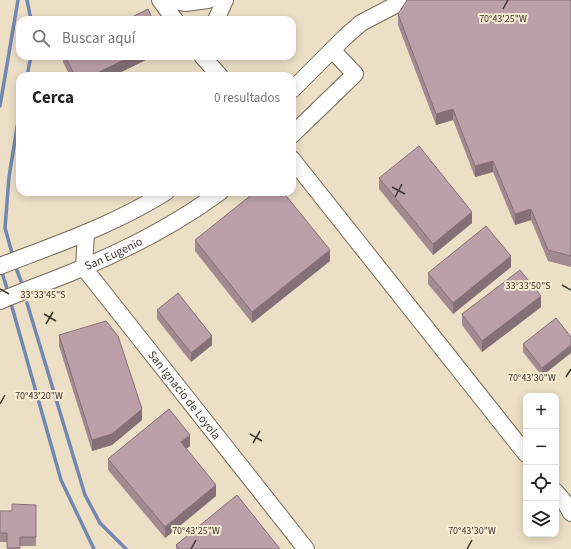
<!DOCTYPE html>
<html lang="es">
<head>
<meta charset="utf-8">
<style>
  body { margin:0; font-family:"Source Sans 3",sans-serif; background:#f2f2f2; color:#222 }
  .controls { position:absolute; right:12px; bottom:12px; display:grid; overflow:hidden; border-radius:8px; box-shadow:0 2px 10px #0003 }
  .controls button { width:36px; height:36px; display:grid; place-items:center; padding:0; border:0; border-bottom:1px solid #e0e0e0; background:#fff; color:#222; font:20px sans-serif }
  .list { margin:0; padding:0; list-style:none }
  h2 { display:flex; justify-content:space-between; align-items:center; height:52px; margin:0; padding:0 16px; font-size:17px }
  h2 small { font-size:13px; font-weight:400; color:#767676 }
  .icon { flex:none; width:22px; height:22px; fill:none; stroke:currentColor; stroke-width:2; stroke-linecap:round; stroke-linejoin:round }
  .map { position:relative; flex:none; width:571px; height:549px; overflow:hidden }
  .search { position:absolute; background:#fff; box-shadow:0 2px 10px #0003; left:16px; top:16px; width:280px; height:44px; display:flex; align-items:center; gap:10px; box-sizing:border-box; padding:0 14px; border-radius:12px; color:#767676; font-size:15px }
  .panel { position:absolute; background:#fff; box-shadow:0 2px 10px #0003; left:16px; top:72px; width:280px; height:124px; border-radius:12px }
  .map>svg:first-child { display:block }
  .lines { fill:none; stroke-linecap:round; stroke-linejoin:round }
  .stream { stroke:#7388b1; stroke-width:3.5 }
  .minor-casing { stroke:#746953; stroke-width:18 }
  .minor { stroke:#fff; stroke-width:16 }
  .wall { fill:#a28a91 }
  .shaded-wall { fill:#847076 }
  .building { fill:#bca0a9; stroke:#847076 }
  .ticks { fill:none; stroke:#3b362c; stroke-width:1.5 }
  .labels { text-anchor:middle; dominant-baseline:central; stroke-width:4; stroke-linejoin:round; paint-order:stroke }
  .street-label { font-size:12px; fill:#3b362c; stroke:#f9ecd3 }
  .ticks-label { font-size:10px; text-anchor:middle; fill:#3b362c; stroke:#f9ecd3; stroke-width:4; stroke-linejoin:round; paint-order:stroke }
</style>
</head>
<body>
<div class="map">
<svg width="571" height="549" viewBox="0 0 571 549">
  <rect width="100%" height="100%" fill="#ecdfc6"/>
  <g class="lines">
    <!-- stream -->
    <path class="stream" d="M27 0 31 20
      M27 76 31 56
      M0 106 18 0
      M12 253 5 228 9 177 20 109
      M16 268 21 281
      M1 269 8 292
      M10 300 61 480 94 549
      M27 303 85 495 100 523 126 549"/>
    <defs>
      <g id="minor">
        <path d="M160 0 175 20"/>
        <path d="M169 0 185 3 208 0"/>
        <path d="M216 20 225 0"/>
        <path d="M202 56 220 76"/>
        <path d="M292 90 344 38 361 23 405 0"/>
        <path d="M292 135 355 74 332 50"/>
        <path d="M292 159 526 454"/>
        <path id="s1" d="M86 233 84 268 306 549"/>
        <path d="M0 266C57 244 114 225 166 192"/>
        <path id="s2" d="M0 301C27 289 55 280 82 268 130 248 178 223 220 192"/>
        <path d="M556 492 566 504 571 513"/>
      </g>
    </defs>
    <!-- minor casing -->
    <use href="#minor" class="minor-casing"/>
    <!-- minor -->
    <use href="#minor" class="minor"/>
  </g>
  <!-- wall -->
  <path class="wall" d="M571 0V267L548 261 531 220 515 225 493 172 475 177 453 120 436 125 398 25V14Z
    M63 56H154L113 76H70L63 62Z
    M379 178 472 223 433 255 379 189Z
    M195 240 330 261 252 323 195 251Z
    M511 267 453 314 428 284V273Z
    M541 307 482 352 462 325V314Z
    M157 310 212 345 191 362 157 319Z
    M59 335 142 420 112 445 92 451 59 346Z
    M571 337 542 376 523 352V344Z
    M190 446 186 449 216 496 165 538 108 470V459Z
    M36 505V546H20V549H7V542H0V511H12Z
    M176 545 280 549H176Z"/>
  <!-- shaded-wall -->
  <path class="shaded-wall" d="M132 56H154L113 76H91Z
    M453 109V120L436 125V114Z
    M493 161V172L475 177V166Z
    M531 209V220L515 225V214Z
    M472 212V223L433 255V244Z
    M330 250V261L252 323V312Z
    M511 256V267L453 314V303Z
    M541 296V307L482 352V341Z
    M212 336V345L191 362V353Z
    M571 345V353L542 376V368Z
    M142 409V420L112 445 92 451V440Z
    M190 435V446L181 453V442Z
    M216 485V496L165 538V527Z"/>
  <!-- building -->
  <path class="building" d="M407 0H571V256L548 250 531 209 515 214 493 161 475 166 453 109 436 114 398 14Z
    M148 9 153 20H126Z
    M65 56H132L91 76H75Z
    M419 146 472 212 433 244 379 178Z
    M255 192H283L330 250 252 312 195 240Z
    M486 226 511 256 453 303 428 273Z
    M520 270 541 296 482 341 462 314Z
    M178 293 212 336 191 353 157 310Z
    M556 318 571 337V345L542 368 523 344Z
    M106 321 118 336 142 409 112 434 92 440 59 335Z
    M169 409 190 435 181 442 216 485 165 527 108 459Z
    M237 495 280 549H180L176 545Z
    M12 504 36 505V537H20V548H7V533H0V511H12Z"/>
  <!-- ticks -->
  <path class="ticks" d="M503 9 508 0M392 187 405 194M395 197 402 184M562 285 571 290M0 289 9 294M44 314 56 321M46 324 53 312M566 377 571 369M0 404 5 395M250 434 262 441M253 443 260 431M191 549 196 540M467 549 472 540"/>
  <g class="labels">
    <!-- street labels -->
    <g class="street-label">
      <text stroke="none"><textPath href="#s2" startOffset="123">San Eugenio</textPath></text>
      <text stroke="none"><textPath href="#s1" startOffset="197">San Ignacio de Loyola</textPath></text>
    </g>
  </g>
  <g class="ticks-label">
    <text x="503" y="22">70°43'25"W</text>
    <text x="528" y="289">33°33'50"S</text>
    <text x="43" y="298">33°33'45"S</text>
    <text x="532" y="381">70°43'30"W</text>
    <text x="39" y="399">70°43'20"W</text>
    <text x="196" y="534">70°43'25"W</text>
    <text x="472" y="534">70°43'30"W</text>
  </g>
</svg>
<div class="controls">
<button>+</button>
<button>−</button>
<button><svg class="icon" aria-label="locate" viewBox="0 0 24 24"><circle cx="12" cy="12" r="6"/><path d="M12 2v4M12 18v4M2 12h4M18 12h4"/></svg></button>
<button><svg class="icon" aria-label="layers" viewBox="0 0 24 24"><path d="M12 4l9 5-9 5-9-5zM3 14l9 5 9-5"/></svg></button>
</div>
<div class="search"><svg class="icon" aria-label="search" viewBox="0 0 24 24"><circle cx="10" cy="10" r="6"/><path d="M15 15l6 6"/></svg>Buscar aquí</div>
<section class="panel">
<h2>Cerca<small>0 resultados</small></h2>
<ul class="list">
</ul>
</section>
</div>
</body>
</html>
